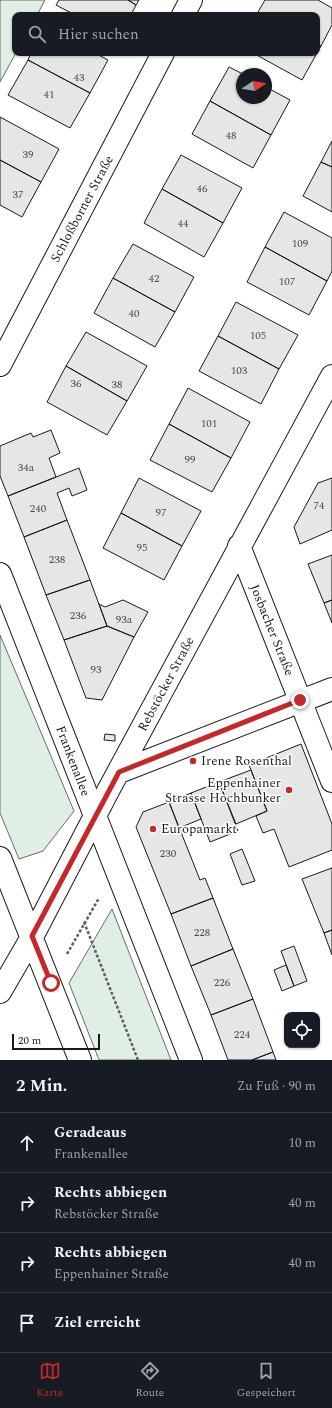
<!DOCTYPE html>
<html lang="de">
<head>
<meta charset="utf-8">
<style>
  body { margin:0; font-family:Spectral,serif; background:#242831; color:#f1f3f6 }
  .controls { position:absolute; right:12px; bottom:12px; display:grid; overflow:hidden; border-radius:8px; box-shadow:0 1px 3px #0004 }
  .controls button { width:36px; height:36px; display:grid; place-items:center; padding:0; border:0; border-bottom:1px solid #363941; background:#171b24; color:#f1f3f6; font:20px sans-serif }
  .compass { position:absolute; left:236px; top:68px; width:36px; height:36px; border-radius:50%; background:#171b24; box-shadow:0 1px 3px #0004; rotate:78deg }
  .scale { position:absolute; left:12px; bottom:10px; width:88px; box-sizing:border-box; padding-left:4px; border:2px solid #1a1a1a; border-top:0; font-size:11px; line-height:14px; white-space:nowrap; color:#1a1a1a; -webkit-text-stroke:3px #fff; paint-order:stroke }
  .stop { position:absolute; width:12px; height:12px; margin:-9px; border:3px solid #c62828; border-radius:50%; background:#fff }
  .stop.end { background:#c62828; border-color:#fff; box-shadow:0 1px 4px #0008 }
  .list { margin:0; padding:0; list-style:none }
  h2 { display:flex; justify-content:space-between; align-items:center; height:52px; margin:0; padding:0 16px; font-size:17px }
  h2 small { font-size:13px; font-weight:400; color:#9ea1a6 }
  .list li { display:grid; grid-template-columns:26px 1fr auto; gap:12px; align-items:center; box-sizing:border-box; height:60px; padding:0 16px; border-top:1px solid #363941 }
  .list b { display:block; font-size:15px; white-space:nowrap }
  .list p { margin:0; font-size:13px; white-space:nowrap; color:#9ea1a6 }
  .list em { font-size:13px; font-style:normal; color:#9ea1a6 }
  .icon { flex:none; width:22px; height:22px; fill:none; stroke:currentColor; stroke-width:2; stroke-linecap:round; stroke-linejoin:round }
  .map { position:relative; flex:none; width:332px; height:1060px; overflow:hidden }
  .search { position:absolute; background:#171b24; box-shadow:0 1px 3px #0004; left:12px; right:12px; top:12px; height:44px; display:flex; align-items:center; gap:10px; box-sizing:border-box; padding:0 14px; border-radius:8px; color:#9ea1a6; font-size:15px }
  .sheet { height:292px; background:#171b24 }
  nav { display:flex; justify-content:space-around; align-items:center; box-sizing:border-box; height:56px; border-top:1px solid #363941; background:#171b24; font-size:11px; color:#9ea1a6 }
  nav a { display:grid; justify-items:center; gap:2px }
  nav .on { color:#c62828 }
  .map>svg:first-child { display:block }
  .green { fill:#e0efe3; stroke:#6a6a6a }
  .building { fill:#e6e6e6; stroke:#1a1a1a }
  .lines { fill:none; stroke-linecap:round; stroke-linejoin:round }
  .minor-casing { stroke:#1a1a1a; stroke-width:24 }
  .path { stroke:#5f5f5f; stroke-width:2.5; stroke-dasharray:3 2; stroke-linecap:butt }
  .minor { stroke:#fff; stroke-width:22 }
  .route { stroke:#c62828; stroke-width:5 }
  .poi-dot { fill:#c62828; stroke:#fff; stroke-width:1.5 }
  .labels { text-anchor:middle; dominant-baseline:central; stroke-width:3; stroke-linejoin:round; paint-order:stroke }
  .number-label { font-size:11px; fill:#4d4d4d }
  .street-label { font-size:13px; fill:#1a1a1a; stroke:#fff }
  .poi-label { font-size:13px; fill:#1a1a1a; stroke:#fff; text-anchor:start }
</style>
</head>
<body>
<div class="map">
<svg width="332" height="1060" viewBox="0 0 332 1060">
  <rect width="100%" height="100%" fill="#fff"/>
  <!-- green -->
  <path class="green" d="M0 0H45L37 15H15L16 53 0 82Z
    M0 635 74 811 43 851 19 859 0 813Z
    M112 909 171 1060H99L69 983Z"/>
  <!-- building -->
  <path class="building" d="M59 0H128L136 5 131 15H75L56 5Z
    M128 0H139L136 5Z
    M265 0H318L332 8V25L321 46 317 44V15H264L258 12Z
    M317 44 321 46 317 53Z
    M31 53H95L108 60 90 93 28 60Z
    M253 53H317L302 80Z
    M28 60 90 93 70 128 8 95Z
    M229 67 243 74 242 98H266V87L290 100 271 135 210 101Z
    M210 101 271 135 253 168 192 134Z
    M0 117 59 149 41 182 0 160Z
    M332 141V167L321 162Z
    M181 155 242 188 223 223 162 189Z
    M0 160 41 182 22 217 0 205Z
    M321 162 332 167V212L303 196Z
    M162 189 223 223 204 257 144 223Z
    M284 212 332 238V271L327 281 265 247Z
    M133 244 194 277 175 312 113 278Z
    M265 247 327 281 309 315 247 282Z
    M113 278 175 312 155 347 94 313Z
    M236 302 298 335 279 369 218 336Z
    M86 332 147 366 127 401 66 366Z
    M218 336 279 369 261 404 199 371Z
    M66 366 127 401 107 435 47 402Z
    M188 388 250 422 231 458 169 424Z
    M169 424 231 458 212 492 150 460Z
    M51 430 60 453 49 458 56 477 8 496 0 476V446L31 433 33 437Z
    M79 468 87 490 72 496 69 488 57 493 67 520 24 537 8 496Z
    M139 478 201 511 182 546 121 513Z
    M332 478V530L300 544 294 527 318 483Z
    M121 513 182 546 164 580 103 548Z
    M67 520 90 580 46 595 24 537Z
    M332 555V600L324 603 308 564Z
    M90 580 107 626 64 640 46 595Z
    M123 600 148 612 134 637 107 626 99 604 105 607Z
    M332 600V623L324 603Z
    M107 626 134 637 102 700 86 698 64 640Z
    M105 734 115 735V741L104 740Z
    M301 744 332 824V850L289 867 274 829 263 833 256 816 267 811 249 765Z
    M251 770 267 811 236 824 219 782Z
    M219 782 238 831 210 842 191 793Z
    M191 793 201 819 179 828 169 802Z
    M169 802 200 880 205 878 213 898 171 914 136 827 143 812Z
    M242 849 255 881 242 885 230 854Z
    M332 868V930L324 933 302 879Z
    M213 898 233 949 191 966 171 914Z
    M332 930V955L324 933Z
    M294 946 307 981 294 986 281 951Z
    M233 949 253 999 211 1015 191 966Z
    M286 965 294 986 282 991 274 970Z
    M253 999 273 1052 252 1060H228L211 1015Z
    M273 1052 276 1060H252Z"/>
  <g class="lines">
    <defs>
      <path id="minor" d="M183 15 191 0
        M0 365 163 53
        M239 546 332 781
        M0 574 191 1060
        M119 772 332 689
        M0 858 80 1060
        M0 992 32 937 109 789 332 376"/>
    </defs>
    <!-- minor casing -->
    <use href="#minor" class="minor-casing"/>
    <!-- path -->
    <path class="path" d="M84 922 138 1060
      M67 954 99 898"/>
    <!-- minor -->
    <use href="#minor" class="minor"/>
  </g>
  <g class="lines">
    <!-- route -->
    <path class="route" d="M51 983 32 936 119 772 300 700"/>
  </g>
  <!-- markers -->
  <g class="poi-dot">
    <circle cx="193" cy="761" r="4"/>
    <circle cx="289" cy="790" r="4"/>
    <circle cx="153" cy="829" r="4"/>
  </g>
  <g class="labels">
    <!-- number labels -->
    <g class="number-label">
      <text x="79" y="77">43</text>
      <text x="49" y="94">41</text>
      <text x="231" y="135">48</text>
      <text x="28" y="154">39</text>
      <text x="202" y="188">46</text>
      <text x="18" y="194">37</text>
      <text x="183" y="223">44</text>
      <text x="300" y="243">109</text>
      <text x="154" y="278">42</text>
      <text x="287" y="281">107</text>
      <text x="134" y="313">40</text>
      <text x="258" y="335">105</text>
      <text x="239" y="370">103</text>
      <text x="76" y="383">36</text>
      <text x="117" y="384">38</text>
      <text x="209" y="423">101</text>
      <text x="190" y="459">99</text>
      <text x="26" y="467">34a</text>
      <text x="319" y="505">74</text>
      <text x="38" y="508">240</text>
      <text x="161" y="512">97</text>
      <text x="142" y="547">95</text>
      <text x="57" y="559">238</text>
      <text x="78" y="615">236</text>
      <text x="124" y="619">93a</text>
      <text x="96" y="669">93</text>
      <text x="168" y="853">230</text>
      <text x="202" y="932">228</text>
      <text x="222" y="982">226</text>
      <text x="242" y="1034">224</text>
    </g>
    <!-- street labels -->
    <g class="street-label">
      <text transform="translate(82 209) rotate(-62)">Schloßborner Straße</text>
      <text transform="translate(272 630) rotate(68)">Josbacher Straße</text>
      <text transform="translate(166 684) rotate(-62)">Rebstöcker Straße</text>
      <text transform="translate(73 761) rotate(69)">Frankenallee</text>
    </g>
    <!-- poi labels -->
    <g class="poi-label">
      <text x="201" y="761">Irene Rosenthal</text>
      <text x="281" y="783" text-anchor="end">Eppenhainer<tspan x="281" dy="15">Strasse Hochbunker</tspan></text>
      <text x="161" y="829">Europamarkt</text>
    </g>
  </g>
</svg>
<div class="controls">
<button><svg class="icon" aria-label="locate" viewBox="0 0 24 24"><circle cx="12" cy="12" r="6"/><path d="M12 2v4M12 18v4M2 12h4M18 12h4"/></svg></button>
</div>
<svg class="compass" viewBox="-18 -18 36 36"><path d="M0-13l5 13h-10z" fill="#e53935"/><path d="M0 13l5-13h-10z" fill="#9ea1a6"/></svg>
<div class="scale">20 m</div>
<div class="stop" style="left:51px;top:983px"></div>
<div class="stop end" style="left:300px;top:700px"></div>
<div class="search"><svg class="icon" aria-label="search" viewBox="0 0 24 24"><circle cx="10" cy="10" r="6"/><path d="M15 15l6 6"/></svg>Hier suchen</div>
</div>
<section class="sheet">
<h2>2 Min.<small>Zu Fuß · 90 m</small></h2>
<ul class="list">
<li><svg class="icon" aria-label="ahead" viewBox="0 0 24 24"><path d="M12 20V5M6 11l6-6 6 6"/></svg><div><b>Geradeaus</b><p>Frankenallee</p></div><em>10 m</em></li>
<li><svg class="icon" aria-label="right" viewBox="0 0 24 24"><path d="M7 20v-9h11M14 6l5 5-5 5"/></svg><div><b>Rechts abbiegen</b><p>Rebstöcker Straße</p></div><em>40 m</em></li>
<li><svg class="icon" aria-label="right" viewBox="0 0 24 24"><path d="M7 20v-9h11M14 6l5 5-5 5"/></svg><div><b>Rechts abbiegen</b><p>Eppenhainer Straße</p></div><em>40 m</em></li>
<li><svg class="icon" aria-label="arrive" viewBox="0 0 24 24"><path d="M6 21V4h12l-3 4 3 4H6"/></svg><div><b>Ziel erreicht</b></div></li>
</ul>
</section>
<nav>
<a class="on"><svg class="icon" aria-label="map" viewBox="0 0 24 24"><path d="M3 6l6-2 6 2 6-2v14l-6 2-6-2-6 2zM9 4v14M15 6v14"/></svg>Karte</a>
<a><svg class="icon" aria-label="directions" viewBox="0 0 24 24"><path d="M12 3l9 9-9 9-9-9zM9 14v-3h6M13 9l2 2-2 2"/></svg>Route</a>
<a><svg class="icon" aria-label="saved" viewBox="0 0 24 24"><path d="M7 4h10v16l-5-4-5 4z"/></svg>Gespeichert</a>
</nav>
</body>
</html>
